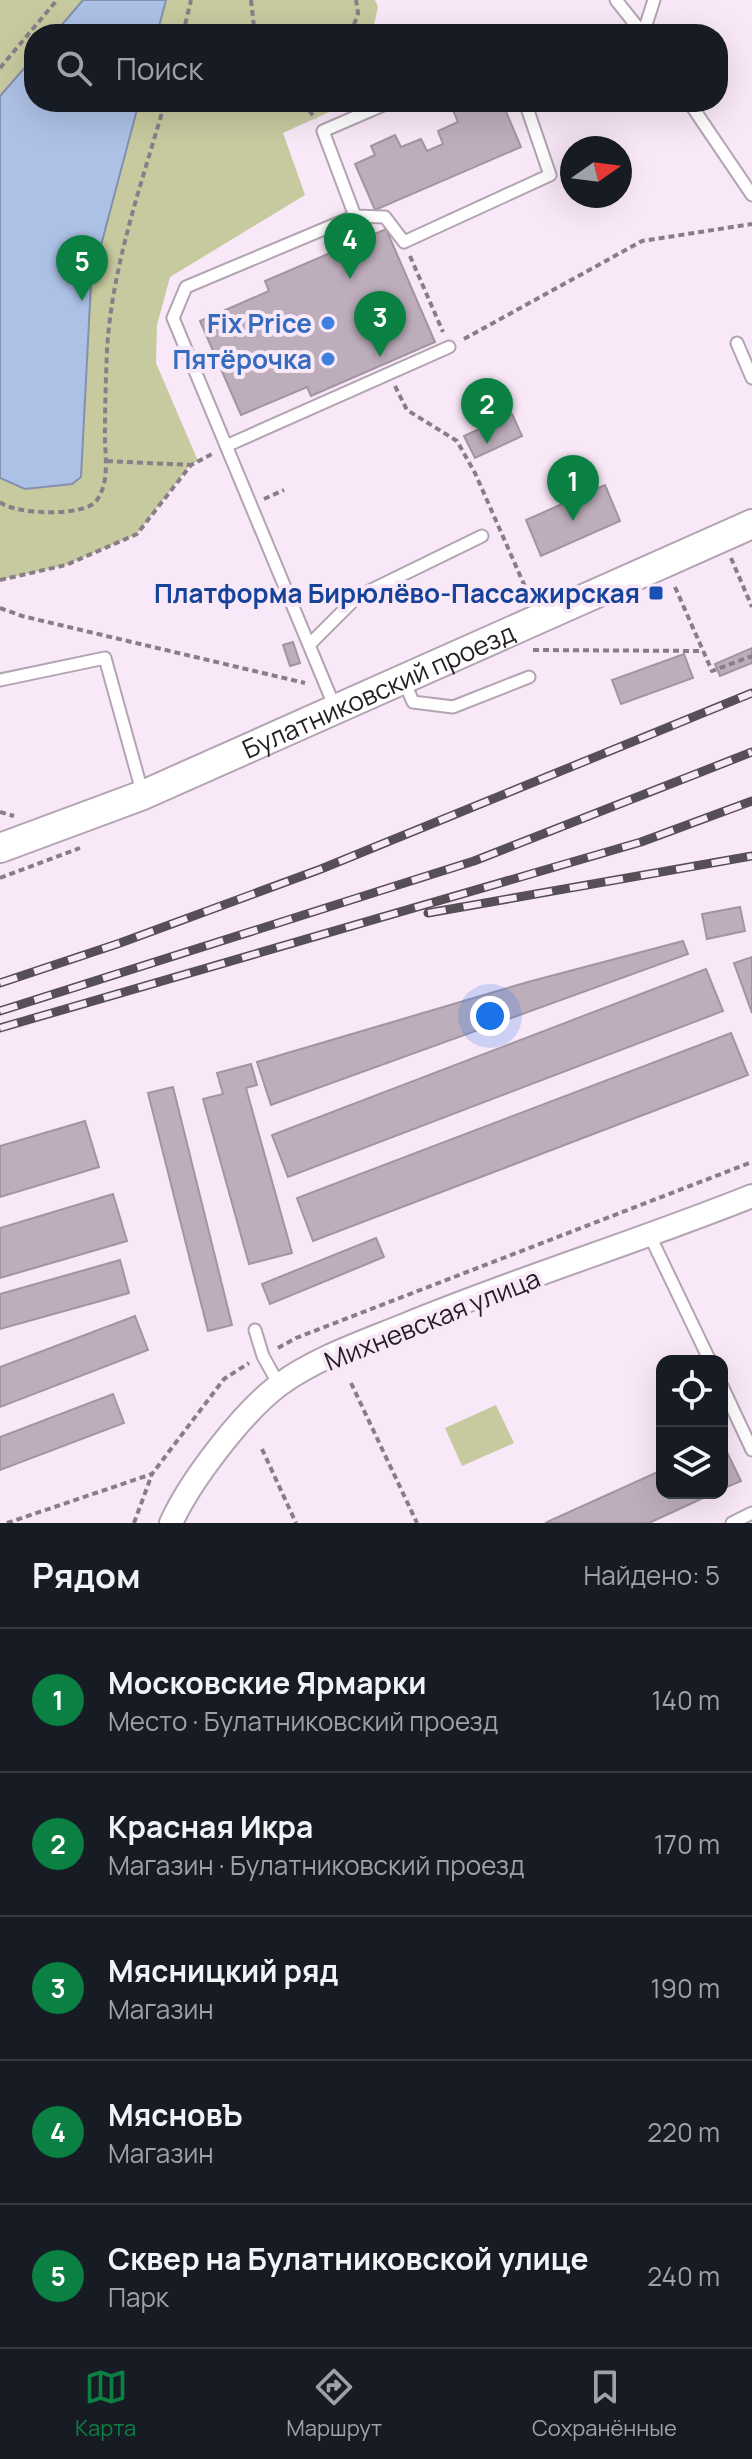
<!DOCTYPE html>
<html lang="ru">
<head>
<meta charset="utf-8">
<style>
  body { margin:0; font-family:Manrope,sans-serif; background:#20242c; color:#f1f3f6 }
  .controls { position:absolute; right:24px; bottom:24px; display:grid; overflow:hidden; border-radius:16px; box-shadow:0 8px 32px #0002 }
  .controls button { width:72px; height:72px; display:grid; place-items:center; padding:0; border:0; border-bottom:2px solid #363941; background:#171b24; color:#f1f3f6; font:40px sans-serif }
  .compass { position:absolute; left:560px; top:136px; width:72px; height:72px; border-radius:50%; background:#171b24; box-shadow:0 8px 32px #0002; rotate:76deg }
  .you { position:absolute; left:490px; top:1016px; width:28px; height:28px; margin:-20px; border:6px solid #fff; border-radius:50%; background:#1a73e8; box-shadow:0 0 0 12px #1a73e833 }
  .badge { display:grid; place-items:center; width:52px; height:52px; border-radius:50%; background:#0b8043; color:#fff; font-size:26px; font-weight:700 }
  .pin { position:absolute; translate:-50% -66px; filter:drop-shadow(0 2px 4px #0008) }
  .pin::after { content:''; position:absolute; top:42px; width:28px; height:24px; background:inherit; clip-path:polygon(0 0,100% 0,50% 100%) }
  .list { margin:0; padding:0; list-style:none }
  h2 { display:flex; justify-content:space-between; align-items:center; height:104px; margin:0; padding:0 32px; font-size:34px }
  h2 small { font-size:26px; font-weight:400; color:#9ea1a6 }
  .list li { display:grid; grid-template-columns:52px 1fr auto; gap:24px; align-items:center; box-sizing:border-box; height:144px; padding:0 32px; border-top:2px solid #363941 }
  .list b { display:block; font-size:30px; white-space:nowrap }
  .list p { margin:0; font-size:26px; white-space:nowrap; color:#9ea1a6 }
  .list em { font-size:26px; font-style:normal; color:#9ea1a6 }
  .icon { flex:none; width:44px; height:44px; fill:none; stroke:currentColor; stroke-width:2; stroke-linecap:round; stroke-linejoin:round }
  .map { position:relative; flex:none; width:752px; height:1523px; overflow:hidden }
  .search { position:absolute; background:#171b24; box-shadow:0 8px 32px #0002; left:24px; right:24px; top:24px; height:88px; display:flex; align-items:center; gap:20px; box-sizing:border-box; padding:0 28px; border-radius:32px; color:#9ea1a6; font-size:30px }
  .sheet { height:824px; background:#171b24 }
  nav { display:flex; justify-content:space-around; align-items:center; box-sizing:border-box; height:112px; border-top:2px solid #363941; background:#171b24; font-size:22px; color:#9ea1a6 }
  nav a { display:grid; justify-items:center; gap:4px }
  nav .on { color:#0b8043 }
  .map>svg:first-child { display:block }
  .green { fill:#c7c99f }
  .water { fill:#adc1e6; stroke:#8490ac; stroke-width:2 }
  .building { fill:#beaebc; stroke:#a394a2; stroke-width:2 }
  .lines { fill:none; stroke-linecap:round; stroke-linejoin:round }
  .service-casing { stroke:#b4a4b3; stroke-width:15 }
  .minor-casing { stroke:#b4a4b3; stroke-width:26 }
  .tertiary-casing { stroke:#b4a4b3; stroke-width:32 }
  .path { stroke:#897e88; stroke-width:4; stroke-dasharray:6 4; stroke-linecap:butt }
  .service { stroke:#fff; stroke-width:11 }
  .minor { stroke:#fff; stroke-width:22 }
  .tertiary { stroke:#fff; stroke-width:28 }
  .rail-casing { stroke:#574f57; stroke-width:9 }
  .rail { stroke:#f9e8f7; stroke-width:6; stroke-dasharray:18; stroke-linecap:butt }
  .shop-dot { fill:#3f7fe0; stroke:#f9e8f7; stroke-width:3 }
  .transit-dot { fill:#1a4fb4; stroke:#f9e8f7; stroke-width:3 }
  .labels { text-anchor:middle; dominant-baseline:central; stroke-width:8; stroke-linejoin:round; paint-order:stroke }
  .shop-label { font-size:26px; font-weight:bold; fill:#366cbe; stroke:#f9e8f7; text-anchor:end }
  .transit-label { font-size:26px; font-weight:bold; fill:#164399; stroke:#f9e8f7; text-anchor:end }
  .street-label { font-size:26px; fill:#251f25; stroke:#f9e8f7 }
</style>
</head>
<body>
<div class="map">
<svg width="752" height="1523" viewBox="0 0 752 1523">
  <rect width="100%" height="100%" fill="#f9e8f7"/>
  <!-- green -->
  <path class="green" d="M0 0H375L378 7 372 34H34V102H351L283 133 305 195 170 277 157 325 156 363 198 461 190 465 137 534 66 565 0 580Z
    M496 1405 514 1443 462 1466 445 1428Z"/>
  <!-- water -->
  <path class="water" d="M83 0H166L157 34H54Z
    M34 57V102H139L91 283 81 477 72 484 25 489 0 478V96Z"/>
  <!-- building -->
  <path class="building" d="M472 102H478L481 109 502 102 521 147 375 210 355 164 375 155 371 146 395 135 401 147 421 139 427 151 443 144 438 131 458 122 453 110Z
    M386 229 435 342 311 396 307 387 241 415 200 321 269 291 265 281Z
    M512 414 522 436 475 458 464 436Z
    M605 485 620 521 541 556 526 520Z
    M293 642 300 663 290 666 283 645Z
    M752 648V663L720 676 715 664Z
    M684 654 693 678 621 704 612 680Z
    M740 907 745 931 707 939 702 914Z
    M683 941 688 954 271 1105 257 1062 528 982Z
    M752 957V1013L734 963Z
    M706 969 723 1011 288 1177 272 1135Z
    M731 1033 748 1075 313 1241 297 1198Z
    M251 1064 257 1085 246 1088 292 1253 249 1264 203 1099 223 1094 217 1073Z
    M173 1087 232 1325 208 1331 148 1093Z
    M85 1121 99 1167 0 1197V1146Z
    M113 1194 127 1241 0 1278V1228Z
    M376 1238 384 1257 270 1304 262 1284Z
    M120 1260 129 1293 0 1329V1294Z
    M135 1316 148 1350 0 1407V1367Z
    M113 1394 124 1423 0 1470V1437Z
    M722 1442 741 1481 722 1489Z
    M662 1470V1493H714L649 1523H545Z"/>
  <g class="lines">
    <defs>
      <path id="service" d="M616 0 643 34
        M643 34 654 0
        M689 102 752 195
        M355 216 385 217 404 242 550 175 525 102
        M737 343 752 378
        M226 446 449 347
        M309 645 357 597 482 536
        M0 680 105 658 143 795
        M404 681 413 702 453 707 529 677
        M336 710 173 318 186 287 355 216 323 131 390 102
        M650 1236 710 1361
        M255 1330 263 1356 279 1385
        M722 1386 752 1450
        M732 1523 752 1513"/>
      <path id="minor" d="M171 1523C190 1481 242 1413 279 1385 316 1358 363 1342 405 1325 519 1278 637 1242 752 1196"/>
      <g id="tertiary">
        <path id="s1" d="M0 848 143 795 752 524"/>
      </g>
    </defs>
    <!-- service casing -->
    <use href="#service" class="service-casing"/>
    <!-- minor casing -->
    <use href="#minor" class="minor-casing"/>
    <!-- tertiary casing -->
    <use href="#tertiary" class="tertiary-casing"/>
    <!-- path -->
    <path class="path" d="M251 0 254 27 259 34
      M183 34 191 0
      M351 34 358 13 356 0
      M0 68 57 0
      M304 102 315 119
      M410 256 443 332
      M464 339 642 241 752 224
      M395 386 407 410 457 441 475 473 530 598
      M107 461 191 465
      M264 499 284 490
      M0 502C14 515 87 517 97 500 111 480 104 452 105 429 105 403 106 376 107 350 112 265 142 183 165 102
      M731 558 752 607
      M0 580 66 565 137 534 191 465 214 453
      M675 587 712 671 752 656
      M0 608 22 616 305 683
      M533 650 703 651
      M0 812 14 816
      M0 878 80 848
      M278 1348 296 1338 752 1162
      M351 1383 417 1523
      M262 1449 296 1523
      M7 1523 152 1474 224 1379 249 1363
      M134 1523 152 1474"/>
    <!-- service -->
    <use href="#service" class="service"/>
    <!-- minor -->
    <use href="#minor" class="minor"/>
    <!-- tertiary -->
    <use href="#tertiary" class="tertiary"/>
    <defs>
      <path id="rail" d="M428 913 752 856
        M0 983 120 943 321 869 752 693
        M0 1011 474 861 752 752
        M0 1028 641 842 752 801"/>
    </defs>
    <!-- rail casing -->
    <use href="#rail" class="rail-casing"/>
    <!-- rail -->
    <use href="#rail" class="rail"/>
  </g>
  <!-- markers -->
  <g class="shop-dot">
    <circle cx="328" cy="323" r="8"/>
    <circle cx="328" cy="359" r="8"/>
  </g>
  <rect class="transit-dot" x="648" y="585" width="16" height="16" rx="4"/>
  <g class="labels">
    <!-- shop labels -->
    <g class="shop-label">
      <text x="312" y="323">Fix Price</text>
      <text x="312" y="359">Пятёрочка</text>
    </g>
    <!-- transit labels -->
    <g class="transit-label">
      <text x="640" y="593">Платформа Бирюлёво-Пассажирская</text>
    </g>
    <!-- street labels -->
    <g class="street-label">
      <text stroke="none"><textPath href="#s1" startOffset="410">Булатниковский проезд</textPath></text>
      <text transform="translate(432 1319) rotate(-22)">Михневская улица</text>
    </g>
  </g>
</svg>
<div class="controls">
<button><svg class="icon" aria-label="locate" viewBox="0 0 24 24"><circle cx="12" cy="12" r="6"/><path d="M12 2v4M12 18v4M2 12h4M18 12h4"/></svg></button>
<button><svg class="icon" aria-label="layers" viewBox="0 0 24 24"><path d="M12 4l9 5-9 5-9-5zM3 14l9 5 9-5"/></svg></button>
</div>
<svg class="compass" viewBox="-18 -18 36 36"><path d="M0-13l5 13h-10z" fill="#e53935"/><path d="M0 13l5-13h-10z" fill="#9ea1a6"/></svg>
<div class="you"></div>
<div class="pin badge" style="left:573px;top:521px">1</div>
<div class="pin badge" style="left:487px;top:444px">2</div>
<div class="pin badge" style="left:380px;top:357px">3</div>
<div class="pin badge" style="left:350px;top:279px">4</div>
<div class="pin badge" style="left:82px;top:301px">5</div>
<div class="search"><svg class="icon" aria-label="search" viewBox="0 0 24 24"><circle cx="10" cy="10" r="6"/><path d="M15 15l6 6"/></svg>Поиск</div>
</div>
<section class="sheet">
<h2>Рядом<small>Найдено: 5</small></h2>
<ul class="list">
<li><span class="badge">1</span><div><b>Московские Ярмарки</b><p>Место · Булатниковский проезд</p></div><em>140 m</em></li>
<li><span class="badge">2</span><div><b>Красная Икра</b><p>Магазин · Булатниковский проезд</p></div><em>170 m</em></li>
<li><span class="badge">3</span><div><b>Мясницкий ряд</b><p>Магазин</p></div><em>190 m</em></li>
<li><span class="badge">4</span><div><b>МясновЪ</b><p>Магазин</p></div><em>220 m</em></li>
<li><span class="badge">5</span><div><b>Сквер на Булатниковской улице</b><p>Парк</p></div><em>240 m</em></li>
</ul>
</section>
<nav>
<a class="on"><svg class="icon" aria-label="map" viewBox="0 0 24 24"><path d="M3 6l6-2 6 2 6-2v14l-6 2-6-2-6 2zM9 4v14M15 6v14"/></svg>Карта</a>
<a><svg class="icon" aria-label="directions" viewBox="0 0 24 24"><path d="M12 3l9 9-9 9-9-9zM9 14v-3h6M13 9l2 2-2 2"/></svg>Маршрут</a>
<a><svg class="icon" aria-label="saved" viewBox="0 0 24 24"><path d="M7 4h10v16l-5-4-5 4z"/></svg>Сохранённые</a>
</nav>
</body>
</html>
